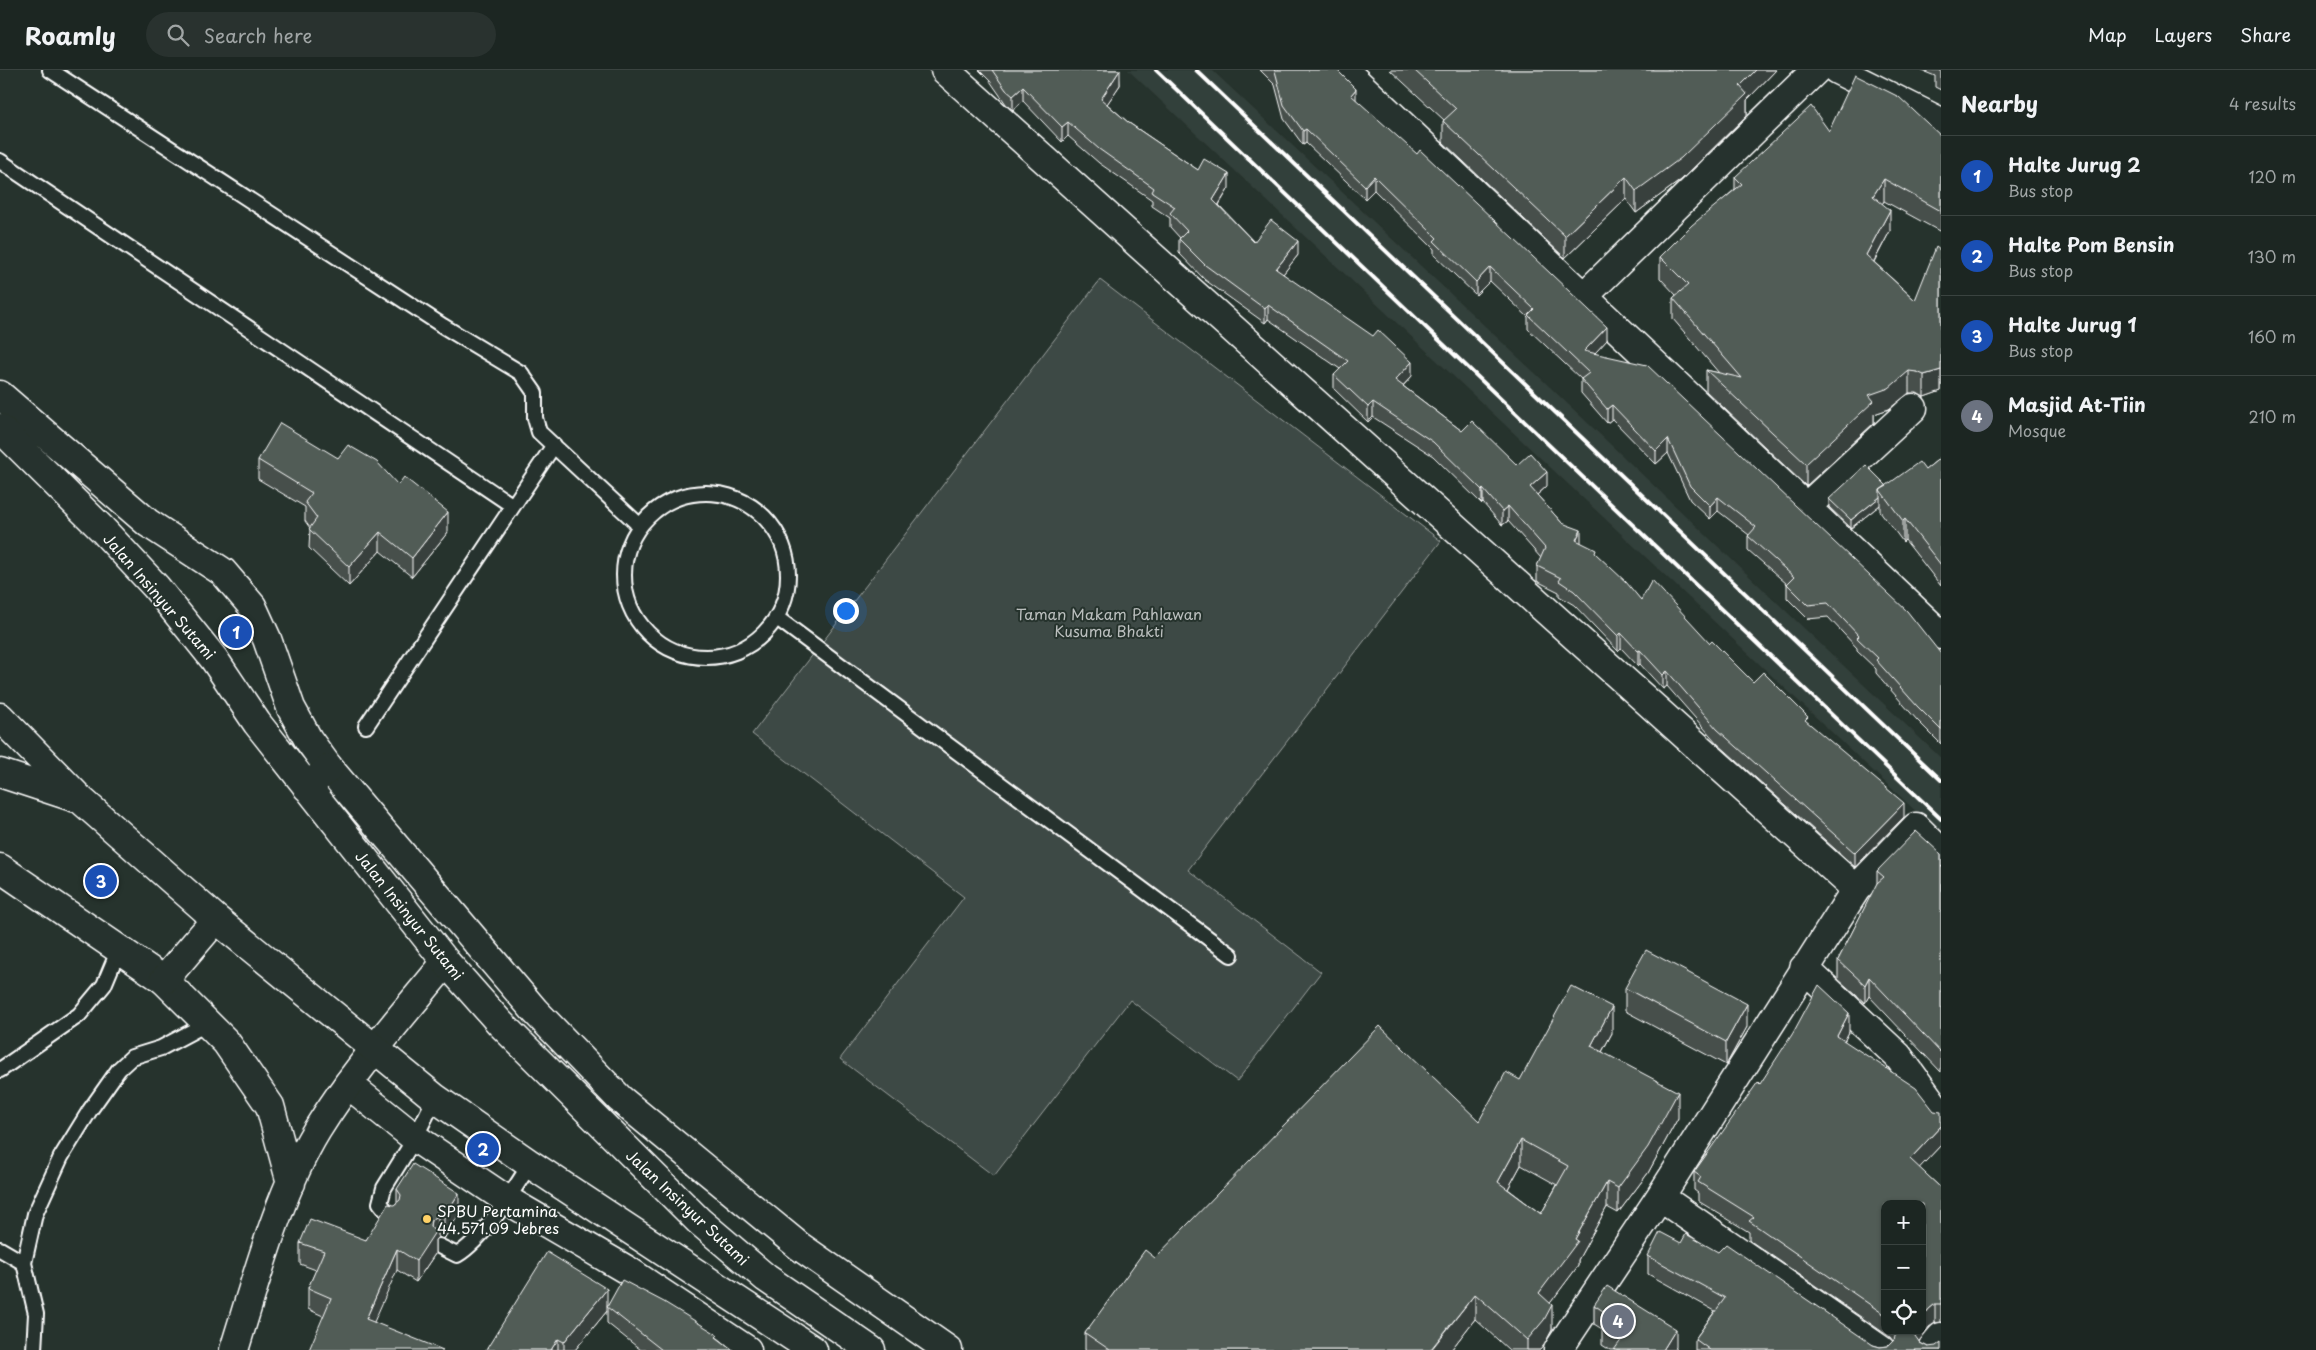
<!DOCTYPE html>
<html lang="en">
<head>
<meta charset="utf-8">
<style>
  body { margin:0; font-family:"Playpen Sans",sans-serif; background:#29322f; color:#f1f3f6 }
  .controls { position:absolute; right:15px; bottom:15px; display:grid; overflow:hidden; border-radius:10px; box-shadow:0 1px 4px #0004 }
  .controls button { width:45px; height:45px; display:grid; place-items:center; padding:0; border:0; border-bottom:1px solid #3a4340; background:#1c2622; color:#f1f3f6; font:25px sans-serif }
  .you { position:absolute; left:845px; top:540px; width:18px; height:18px; margin:-12px; border:4px solid #fff; border-radius:50%; background:#1a73e8; box-shadow:0 0 0 8px #1a73e833 }
  .badge { display:grid; place-items:center; width:32px; height:32px; border-radius:50%; background:#8c9099; color:#fff; font-size:16px; font-weight:700 }
  .pin { position:absolute; translate:-50% -50%; border:2px solid #fff; box-shadow:0 1px 5px #0006 }
  .list { margin:0; padding:0; list-style:none }
  h2 { display:flex; justify-content:space-between; align-items:center; height:65px; margin:0; padding:0 20px; font-size:21px }
  h2 small { font-size:16px; font-weight:400; color:#a0a5a5 }
  .list li { display:grid; grid-template-columns:32px 1fr auto; gap:15px; align-items:center; box-sizing:border-box; height:80px; padding:0 20px; border-top:1px solid #3a4340 }
  .list b { display:block; font-size:19px; white-space:nowrap }
  .list p { margin:0; font-size:16px; white-space:nowrap; color:#a0a5a5 }
  .list em { font-size:16px; font-style:normal; color:#a0a5a5 }
  .icon { flex:none; width:28px; height:28px; fill:none; stroke:currentColor; stroke-width:2; stroke-linecap:round; stroke-linejoin:round }
  .map { position:relative; flex:none; width:1941px; height:1280px; overflow:hidden }
  header { display:flex; align-items:center; gap:30px; box-sizing:border-box; height:70px; padding:0 25px; background:#1c2622; border-bottom:1px solid #3a4340 }
  header strong { font-size:24px }
  nav { display:flex; gap:28px; margin-inline-start:auto; font-size:18px }
  .search { width:350px; height:45px; background:#29322f; display:flex; align-items:center; gap:12px; box-sizing:border-box; padding:0 18px; border-radius:28px; color:#a0a5a5; font-size:19px }
  main { display:flex }
  aside { flex:1; background:#1c2622 }
  .map>svg:first-child { display:block }
  .built { fill:#333f3a }
  .green { fill:#3e4944; stroke:#9ea4a2 }
  .lines { fill:none; stroke-linecap:round; stroke-linejoin:round }
  .service-casing { stroke:#fff; stroke-width:18 }
  .minor-casing { stroke:#fff; stroke-width:31 }
  .secondary-casing { stroke:#fff; stroke-width:31 }
  .trunk-casing { stroke:#fff; stroke-width:31 }
  .service { stroke:#26332d; stroke-width:14 }
  .minor { stroke:#26332d; stroke-width:28 }
  .secondary { stroke:#26332d; stroke-width:28 }
  .trunk { stroke:#26332d; stroke-width:28 }
  .rail { stroke:#fff; stroke-width:4 }
  .wall { fill:#464f4b; stroke:#fff; fill-rule:evenodd }
  .shaded-wall { fill:#39403d; stroke:#fff }
  .building { fill:#515c57; stroke:#fff; fill-rule:evenodd }
  .poi-dot { fill:#ffd166; stroke:#26332d; stroke-width:2 }
  .labels { text-anchor:middle; dominant-baseline:central; stroke-width:4; stroke-linejoin:round; paint-order:stroke }
  .street-label { font-size:15px; fill:#fff; stroke:#26332d }
  .park-label { font-size:15px; fill:#bbbfbe; stroke:#26332d }
  .poi-label { font-size:15px; fill:#fff; stroke:#26332d; text-anchor:start }
</style>
</head>
<body>
<header>
<strong>Roamly</strong>
<div class="search"><svg class="icon" aria-label="search" viewBox="0 0 24 24"><circle cx="10" cy="10" r="6"/><path d="M15 15l6 6"/></svg>Search here</div>
<nav><a>Map</a><a>Layers</a><a>Share</a></nav>
</header>
<main>
<div class="map">
<svg width="1941" height="1280" viewBox="0 0 1941 1280">
  <rect width="100%" height="100%" fill="#26332d"/>
  <filter id="ink" filterUnits="userSpaceOnUse"><feTurbulence type="fractalNoise" baseFrequency=".02" numOctaves="2"/><feDisplacementMap in="SourceGraphic" scale="10" xChannelSelector="R" yChannelSelector="G"/><feConvolveMatrix kernelMatrix="1 2 1 2 8 2 1 2 1" color-interpolation-filters="sRGB"/></filter>
  <g filter="url(#ink)">
    <!-- built -->
    <path class="built" d="M1128 0H1212L1551 318 1941 688V765Z"/>
    <!-- green -->
    <path class="green" d="M1100 210 1441 471 1188 800 1321 902 1237 1011 1130 930 994 1106 840 989 964 827 752 664Z"/>
    <g class="lines">
      <defs>
        <path id="service" d="M50 0 443 256 521 303 535 323V348L539 362 639 455
          M0 91 513 436 554 375
          M624 505a82 82 0 1 1 164 0a82 82 0 1 1-164 0Z
          M777 548 1231 885
          M366 656 513 436
          M0 1000 79 945 104 915 119 879
          M392 1148 380 1133 384 1118 415 1068 435 1028
          M439 1176 457 1185C484 1169 513 1121 530 1094
          M0 1179 24 1193
          M34 1280 36 1244 24 1193 35 1144 61 1087 90 1040 119 999 132 987 161 978 208 953"/>
        <path id="minor" d="M945 0 1856 819
          M1344 0 1941 565
          M1837 0 1941 52
          M1584 226 1816 0
          M0 325 148 453 223 502 252 536 267 569 291 638 308 669 329 698 535 941 620 1029 799 1176 948 1280
          M1805 438 1913 338
          M1804 898 1898 986 1941 1045
          M348 1014 415 1068 507 1130 627 1200 747 1280
          M1660 1127 1881 1280
          M1558 1280 1660 1127 1856 819 1916 757 1941 782
          M1930 1280 1941 1267"/>
        <path id="secondary" d="M0 798 164 910 226 972 270 1036 291 1113
          M234 1280C256 1210 279 1122 317 1060 354 1000 402 946 446 892"/>
        <path id="trunk" d="M0 358 102 459 156 517 214 589 257 653 446 892 500 953 699 1151 766 1208 871 1280
          M0 647 80 729 216 849 435 1028 530 1094 813 1280
          M0 703 76 728
          M307 717 329 698
          M164 910 216 849"/>
      </defs>
      <!-- service casing -->
      <use href="#service" class="service-casing"/>
      <!-- minor casing -->
      <use href="#minor" class="minor-casing"/>
      <!-- secondary casing -->
      <use href="#secondary" class="secondary-casing"/>
      <!-- trunk casing -->
      <use href="#trunk" class="trunk-casing"/>
      <!-- service -->
      <use href="#service" class="service"/>
      <!-- minor -->
      <use href="#minor" class="minor"/>
      <!-- secondary -->
      <use href="#secondary" class="secondary"/>
      <!-- trunk -->
      <use href="#trunk" class="trunk"/>
      <!-- rail -->
      <path class="rail" d="M1156 0 1941 749
        M1196 0 1941 710"/>
    </g>
    <!-- wall -->
    <path class="wall" d="M979 0H1119L1120 15 1107 34 1129 53 1198 100 1229 118 1219 135 1254 172 1298 185 1283 204 1412 306 1403 316 1462 361 1517 395 1547 416 1537 425 1562 453 1581 473 1596 484 1641 530 1710 573 1753 612 1808 653 1904 747 1855 797 1717 673 1667 616 1663 619 1640 594 1638 596 1621 578 1618 581 1574 535 1559 526V522L1537 511V496L1541 488 1508 451 1502 455 1483 433 1482 434 1433 386 1373 347 1368 352 1334 319V305L1340 299 1268 249 1265 253 1205 210 1179 183V169L1180 168 1170 157V148L1152 136V130L1099 93 1068 66 1062 72 1023 31 1013 40 1006 34 990 11Z
      M1260 0H1337L1356 30 1607 270 1595 283 1941 584V674L1917 650 1876 603V599L1857 581V578L1828 547 1808 549 1787 528V514L1748 480V466L1749 465 1718 441 1710 449 1690 430 1668 383 1656 394 1612 349 1607 353 1581 323V309L1528 259V247L1490 211 1476 225 1434 185V179L1374 120 1365 129 1306 73 1303 75 1284 49 1275 15Z
      M1390 0H1776L1747 30V45L1681 110 1636 143 1626 129 1565 188 1443 72V51L1444 50Z
      M1920 0H1941V20L1935 17V6Z
      M1829 61 1941 66V162L1884 131 1882 134 1890 161 1874 192 1915 230 1941 181V321L1924 327 1917 323H1909L1889 339 1874 344V353L1806 416 1706 321V300L1719 303 1673 249V228L1676 225 1660 208V187L1735 119V107Z
      M1941 387V516L1905 470 1903 472 1880 441V435L1851 458 1829 437V429L1887 416 1925 400Z
      M338 388 398 415 448 462 412 507 380 481 349 516 309 478 310 458 305 451V437L258 409V390Z
      M1941 784V1002L1869 926 1865 933 1838 909V890L1877 814V801Z
      M1625 918 1747 957 1726 995 1625 941Z
      M1849 962 1844 971 1941 1075 1919 1098 1941 1118V1252L1935 1253 1929 1257 1919 1272 1920 1273 1928 1277 1941 1280H1695V1269L1715 1241 1648 1204V1186L1873 1275 1880 1277 1888 1276 1893 1271 1890 1267 1749 1170V1162L1698 1131V1123L1694 1120V1102L1760 1014ZM1885 1134 1922 1261H1885Z
      M1612 963 1602 982 1678 1048 1648 1103 1618 1143 1607 1137 1578 1190V1196L1550 1233 1552 1260 1544 1275 1540 1280H1509L1475 1249 1451 1280H1085V1263L1155 1188 1479 1051 1520 1010ZM1521 1095 1557 1115 1541 1144 1508 1119Z
      M397 1119 459 1144 444 1169 438 1167 435 1170V1184L416 1212 397 1200 323 1246 308 1239V1218L316 1200 300 1194V1173L366 1170 394 1135 397 1132Z
      M1594 1235 1676 1277 1674 1280H1610L1602 1275V1259L1594 1254Z
      M607 1237 718 1268 733 1280H641L607 1253V1241L575 1280H486Z"/>
    <!-- shaded-wall -->
    <path class="shaded-wall" d="M1120 0V15L1101 43V29Z
      M1756 0H1776L1747 30V45L1681 110 1636 143V121Z
      M1023 17V31L1013 40V26Z
      M1356 19V33L1351 25Z
      M1068 52V66L1062 72V57Z
      M1306 59V73L1303 75V61Z
      M1229 104V118L1213 144V130Z
      M1374 106V120L1365 129V116Z
      M1626 107V129L1565 188V166Z
      M1884 109V131L1873 148V126Z
      M1890 140V161L1866 206V185Z
      M1298 171V185L1276 213V199Z
      M1490 197V211L1476 225V212Z
      M1268 235V249L1265 253V239Z
      M1607 257V270L1584 295V281Z
      M1412 292V306L1395 324V310Z
      M1941 300V321L1924 327V305Z
      M1909 301V323L1889 339 1874 344V353L1806 416V394L1869 325Z
      M1373 332V347L1368 352V337Z
      M1612 335V349L1607 353V339Z
      M1668 369V383L1656 394V381Z
      M1547 402V416L1530 431V417Z
      M1483 419V433L1482 434V420Z
      M1718 427V441L1710 449V436Z
      M1880 427V435L1851 458V450Z
      M1508 436V451L1502 455V441Z
      M448 442V462L412 507V488Z
      M1905 449V470L1903 472V451Z
      M1581 460V475L1576 470Z
      M380 462V481L349 516V497Z
      M1621 563V578L1618 581V566Z
      M1640 580V594L1638 596V581Z
      M1667 601V616L1663 619V605Z
      M1904 733V747L1855 797V783Z
      M1869 907V926L1865 933V915Z
      M1747 934V957L1726 995V972Z
      M1612 937V963L1591 1002V976Z
      M1849 943V962L1837 985V966Z
      M1678 1022V1048L1648 1103 1618 1143V1118Z
      M1941 1056V1075L1910 1108V1089Z
      M1521 1070V1095L1498 1137V1112Z
      M1607 1112V1137L1578 1190V1196L1539 1248V1223L1575 1169Z
      M459 1123V1144L444 1169V1147Z
      M438 1146V1167L435 1170V1184L416 1212V1191L430 1156 431 1150Z
      M397 1179V1200L366 1270V1249Z
      M607 1219V1241L575 1280H564V1272Z
      M1475 1224V1249L1451 1280H1431Z
      M1935 1234V1253L1929 1257 1915 1277V1261H1922V1248L1929 1239Z
      M1552 1235V1260L1544 1275 1540 1280H1527V1270Z
      M1676 1259V1277L1674 1280H1663Z
      M558 1269V1280H551Z"/>
    <!-- building -->
    <path class="building" d="M992 0H1120L1101 29 1129 53 1198 100 1204 89 1229 104 1213 130 1254 172 1271 150 1298 171 1276 199 1373 266 1378 260 1412 292 1395 310 1462 361 1472 351 1517 395 1530 383 1547 402 1530 417 1562 453 1581 460 1576 470 1596 480 1595 483 1626 512 1641 530 1652 510 1710 573 1712 571 1753 612 1763 602 1808 647 1805 650 1904 733 1855 783 1717 659 1667 601 1663 605 1640 580 1638 581 1621 563 1618 566 1574 521 1559 511 1561 508 1537 496 1545 478 1508 436 1502 441 1483 419 1482 420 1433 372 1373 332 1368 337 1334 305 1348 291 1268 235 1265 239 1205 195 1179 169 1187 161 1170 143 1175 137 1152 122 1154 118 1099 79 1068 52 1062 57 1023 17 1013 26 1006 20Z
      M1274 0H1337L1356 19 1351 25 1417 84 1420 80 1607 257 1584 281 1647 295 1907 541 1941 584V660L1917 636 1876 590 1878 588 1857 568 1859 566 1828 533 1808 535 1787 514 1794 507 1748 466 1756 457 1718 427 1710 436 1690 416 1668 369 1656 381 1612 335 1607 339 1581 309 1589 303 1528 245 1534 239 1490 197 1476 212 1434 171 1437 168 1374 106 1365 116 1306 59 1303 61 1284 35 1275 1Z
      M1414 0H1756L1740 16 1747 24 1681 88 1636 121 1626 107 1565 166 1443 51 1456 39Z
      M1855 5 1899 27 1941 66V141L1884 109 1873 126 1890 140 1866 185 1915 230 1936 177 1941 181V300L1924 305 1917 302 1909 301 1889 318 1869 325 1874 331 1806 394 1706 300 1742 308 1673 228 1688 215 1660 187 1692 155 1742 114 1735 107 1811 36 1829 61Z
      M280 353 338 388 348 375 377 392 398 415 404 407 448 442 412 488 380 462 349 497 309 459 317 448 305 432 312 423 258 390Z
      M1941 387V495L1905 449 1903 451 1880 420 1919 392 1925 400Z
      M1866 395 1887 416 1880 420V427L1851 450 1829 429Z
      M1916 761 1941 784V983L1869 907 1865 915 1838 890 1877 813 1884 807 1877 801Z
      M1646 880 1747 934 1726 972 1625 918Z
      M1819 915 1849 943 1837 966 1916 1018 1934 1041 1941 1042V1056L1910 1089 1941 1118V1234H1935L1929 1239 1922 1248V1134H1885V1245L1749 1151 1754 1147 1698 1112 1701 1107 1694 1102 1758 1012 1760 1014 1793 963Z
      M1571 916 1612 937 1591 976 1678 1022 1648 1077 1618 1118 1607 1112 1575 1169 1578 1171 1539 1223 1552 1235 1544 1250 1527 1270 1475 1224 1431 1279 1432 1280H1110L1085 1263 1145 1180 1155 1188 1380 956 1479 1051 1506 1002 1520 1010ZM1521 1070 1568 1096 1541 1144 1498 1112Z
      M413 1094 459 1123 444 1147 438 1146 431 1150 430 1156 435 1162 416 1191 397 1179 366 1249 443 1280H309L331 1228 308 1218 324 1181 300 1173 310 1149 366 1170 388 1134 394 1135 400 1130 401 1125 397 1119Z
      M1660 1162 1681 1173 1686 1164 1718 1182 1726 1174 1873 1275 1880 1277 1888 1276 1894 1270 1896 1263V1261H1915V1266L1920 1273 1928 1277 1936 1276 1941 1272V1280H1710L1695 1269 1725 1228 1648 1186Z
      M547 1182 607 1219 564 1272 558 1269 551 1280H486Z
      M622 1210 664 1232 718 1265 716 1267 733 1280H662L607 1237Z
      M1607 1216 1676 1259 1663 1280H1614L1622 1269 1602 1256 1609 1245 1594 1235Z"/>
  </g>
  <!-- markers -->
  <circle class="poi-dot" cx="427" cy="1149" r="5"/>
  <g class="labels">
    <!-- street labels -->
    <g class="street-label">
      <text transform="translate(160 526) rotate(49)">Jalan Insinyur Sutami</text>
      <text transform="translate(410 845) rotate(51)">Jalan Insinyur Sutami</text>
      <text transform="translate(688 1137) rotate(43)">Jalan Insinyur Sutami</text>
    </g>
    <!-- park labels -->
    <g class="park-label">
      <text x="1109" y="543">Taman Makam Pahlawan<tspan x="1109" dy="17">Kusuma Bhakti</tspan></text>
    </g>
    <!-- poi labels -->
    <g class="poi-label">
      <text x="437" y="1140">SPBU Pertamina<tspan x="437" dy="17">44.571.09 Jebres</tspan></text>
    </g>
  </g>
</svg>
<div class="controls">
<button>+</button>
<button>−</button>
<button><svg class="icon" aria-label="locate" viewBox="0 0 24 24"><circle cx="12" cy="12" r="6"/><path d="M12 2v4M12 18v4M2 12h4M18 12h4"/></svg></button>
</div>
<div class="you"></div>
<div class="pin badge" style="left:236px;top:562px;background:#1a4fb4">1</div>
<div class="pin badge" style="left:483px;top:1079px;background:#1a4fb4">2</div>
<div class="pin badge" style="left:101px;top:811px;background:#1a4fb4">3</div>
<div class="pin badge" style="left:1618px;top:1251px;background:#6b7280">4</div>
</div>
<aside>
<h2>Nearby<small>4 results</small></h2>
<ul class="list">
<li><span class="badge" style="background:#1a4fb4">1</span><div><b>Halte Jurug 2</b><p>Bus stop</p></div><em>120 m</em></li>
<li><span class="badge" style="background:#1a4fb4">2</span><div><b>Halte Pom Bensin</b><p>Bus stop</p></div><em>130 m</em></li>
<li><span class="badge" style="background:#1a4fb4">3</span><div><b>Halte Jurug 1</b><p>Bus stop</p></div><em>160 m</em></li>
<li><span class="badge" style="background:#6b7280">4</span><div><b>Masjid At-Tiin</b><p>Mosque</p></div><em>210 m</em></li>
</ul>
</aside>
</main>
</body>
</html>
